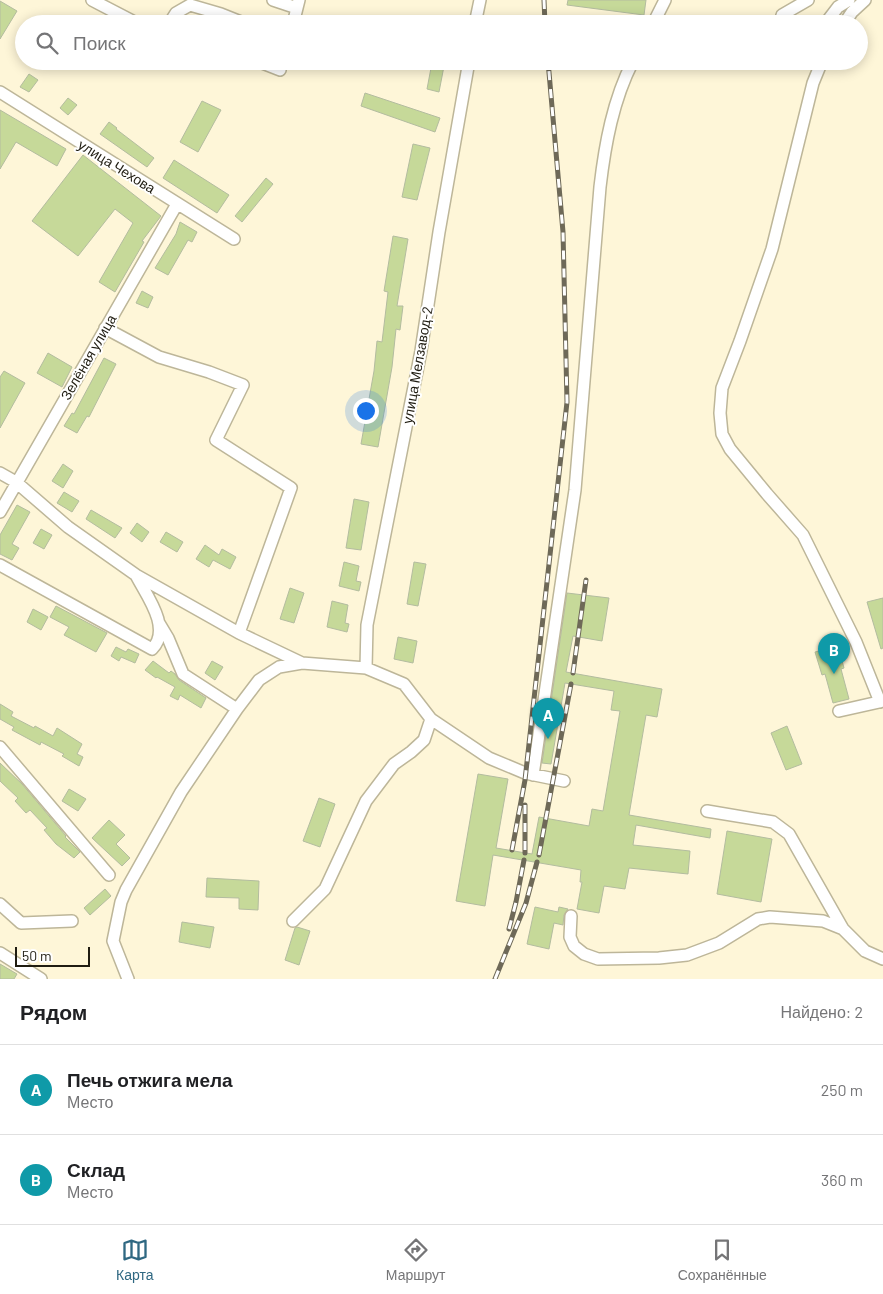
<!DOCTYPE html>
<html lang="ru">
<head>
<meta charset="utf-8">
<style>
  body { margin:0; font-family:Barlow,sans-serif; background:#f2f2f2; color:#202124 }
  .scale { position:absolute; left:15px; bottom:12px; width:75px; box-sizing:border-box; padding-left:5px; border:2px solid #1f1c11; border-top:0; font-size:14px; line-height:18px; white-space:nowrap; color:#1f1c11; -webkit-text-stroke:4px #fff; paint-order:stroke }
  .you { position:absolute; left:365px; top:410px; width:18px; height:18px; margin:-12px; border:4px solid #fff; border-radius:50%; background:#1a73e8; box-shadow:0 0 0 8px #1a73e833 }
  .badge { display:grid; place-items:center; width:32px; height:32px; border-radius:50%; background:#2f6882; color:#fff; font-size:16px; font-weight:700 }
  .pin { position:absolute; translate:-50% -41px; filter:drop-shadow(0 1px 2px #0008) }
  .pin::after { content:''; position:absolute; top:26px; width:18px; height:15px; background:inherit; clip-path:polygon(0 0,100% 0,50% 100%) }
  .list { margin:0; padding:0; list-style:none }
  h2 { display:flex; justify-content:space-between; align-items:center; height:65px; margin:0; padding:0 20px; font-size:21px }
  h2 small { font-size:16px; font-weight:400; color:#757577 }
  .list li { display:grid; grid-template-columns:32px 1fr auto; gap:15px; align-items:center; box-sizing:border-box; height:90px; padding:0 20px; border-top:1px solid #e0e0e0 }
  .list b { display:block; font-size:19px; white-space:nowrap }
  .list p { margin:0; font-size:16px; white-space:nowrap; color:#757577 }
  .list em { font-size:16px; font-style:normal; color:#757577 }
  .icon { flex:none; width:28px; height:28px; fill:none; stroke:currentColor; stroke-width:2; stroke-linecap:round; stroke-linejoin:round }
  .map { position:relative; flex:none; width:883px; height:979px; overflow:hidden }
  .search { position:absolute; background:#fff; box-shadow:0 2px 12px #0003; left:15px; right:15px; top:15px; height:55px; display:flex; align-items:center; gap:12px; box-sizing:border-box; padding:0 18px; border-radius:28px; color:#757577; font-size:19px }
  .sheet { height:245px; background:#fff }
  nav { display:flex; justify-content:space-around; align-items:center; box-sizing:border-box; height:70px; border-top:1px solid #e0e0e0; background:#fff; font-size:14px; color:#757577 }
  nav a { display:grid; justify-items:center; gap:2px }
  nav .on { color:#2f6882 }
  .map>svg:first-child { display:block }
  .building { fill:#c6d999; stroke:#b3bc9f }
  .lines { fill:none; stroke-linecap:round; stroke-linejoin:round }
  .minor-casing { stroke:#bdb699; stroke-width:14 }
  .minor { stroke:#fff; stroke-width:11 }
  .rail-casing { stroke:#6e6958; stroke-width:5 }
  .rail { stroke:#fff; stroke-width:3; stroke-dasharray:9; stroke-linecap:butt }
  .labels { text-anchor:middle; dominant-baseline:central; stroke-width:4; stroke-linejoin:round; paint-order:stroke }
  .street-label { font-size:14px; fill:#1f1c11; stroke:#fff }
</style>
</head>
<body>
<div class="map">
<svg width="883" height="979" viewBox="0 0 883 979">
  <rect width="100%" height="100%" fill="#fef6d8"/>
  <!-- building -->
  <path class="building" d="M568 0H646L644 15 567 5Z
    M0 1 17 11 0 39Z
    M417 61H445L439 92 427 89 431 68 416 65Z
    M29 74 38 80 29 92 20 87Z
    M365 93 440 118 435 132 361 106Z
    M68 98 77 105 68 115 60 108Z
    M202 101 221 110 198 152 180 142Z
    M0 110 66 149 57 166 16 142 0 169Z
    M109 122 117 128 116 129 154 158 147 167 100 134Z
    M413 144 430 148 417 200 402 197Z
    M83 155 161 216 142 241 144 242 115 292 99 282 133 223 115 209 78 256 32 221Z
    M174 160 229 195 217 213 163 178Z
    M266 178 273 184 242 222 235 216Z
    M180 222 197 232 192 242 188 240 168 275 155 268 176 234Z
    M393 236 408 239 397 306H403L400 330 396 329 392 367 378 447 361 444 374 371 377 341 382 342 388 292 384 291Z
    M142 291 153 297 148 308 136 303Z
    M48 353 72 367 62 387 37 373Z
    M104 358 116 364 89 417 87 416 77 433 64 426 72 413 74 414Z
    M4 371 25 383 0 428V377Z
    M63 464 73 471 63 488 52 481Z
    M64 492 79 501 72 512 57 503Z
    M354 499 369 502 361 550 346 548Z
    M17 505 30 512 12 544 19 548 12 560 0 554V535Z
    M91 510 122 528 115 538 86 519Z
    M137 523 149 532 142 542 130 533Z
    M41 529 52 535 44 549 33 543Z
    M166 532 183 542 177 552 160 542Z
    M205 545 219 555 222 549 236 557 230 569 213 560 209 567 196 559Z
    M344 562 359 566 356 581 361 582 359 591 339 586Z
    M414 562 426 564 418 606 407 604Z
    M290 588 304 593 294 623 280 619Z
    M567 593 609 598 602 641 573 636 566 672 662 689 657 717 646 715 629 815 711 829 710 838 636 825 633 845 690 851 688 874 629 868 625 889 604 886 599 913 577 909 582 882H580L581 870 493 855 485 906 456 901 478 774 508 779 496 848 532 854 539 817 589 826 592 809 603 811 620 711 611 710 614 691 565 683 551 764 542 763Z
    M883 598V648L881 649 867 602Z
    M332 601 348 605 345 623 349 624 347 632 327 627Z
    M56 606 107 633 96 652 64 635 69 627 50 617Z
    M33 609 48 617 41 630 27 622Z
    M398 637 417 641 413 663 394 659Z
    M838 646 844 668 841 669 849 699 833 703 825 674 822 675 815 652Z
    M116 647 126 652 128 649 139 654 135 663 121 657 119 661 111 656Z
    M153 661 169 673 171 671 175 674 179 680 206 698 201 708 180 695 178 700 170 696 175 687 157 677 156 678 145 670Z
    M212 661 223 667 215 680 205 673Z
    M0 704 13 712 11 716 34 728 35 726 53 736 57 728 82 744 77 754 83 757 79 766 62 756 64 754 41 742 40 745 12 730 14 727 0 719Z
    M787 726 802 764 786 770 771 733Z
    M0 763 22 784 66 836 65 837 80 852 74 858 56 844 44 830 47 828 30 810 26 813 15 801 18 798 0 781Z
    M69 789 86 799 78 811 62 801Z
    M319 798 335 804 320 847 303 841Z
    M109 820 125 835 116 844 130 858 122 866 92 838Z
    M727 831 772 839 761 902 717 894Z
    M207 878 259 881 258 910 239 909V898L206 897Z
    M105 889 111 896 90 915 84 908Z
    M535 907 558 912 559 907 568 909 564 915 563 925 554 923 549 949 527 944Z
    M182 922 214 927 210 948 179 942Z
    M297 927 310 931 299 965 285 960 295 928Z
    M0 964 17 974 14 979H0Z"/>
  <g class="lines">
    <defs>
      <path id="minor" d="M92 0 138 24
        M273 0 297 8
        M169 24 176 13 190 5 221 14 246 24
        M293 24 299 0
        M475 24 480 0
        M653 24 665 0
        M781 24 782 15 808 0
        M825 24 838 7 849 0
        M844 24 852 12 865 0
        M257 61 280 70
        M822 61 813 83 772 249 740 341 722 388 720 413 722 434 730 449 767 494 803 535 856 642 880 702
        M0 92 234 239
        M105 328 159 357 209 372 243 385 216 440 291 488 239 633
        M0 473 16 482 68 527 136 575 239 633 302 663
        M0 512 177 204
        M0 565 152 649C172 629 147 596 137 577
        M159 623 168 638 183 674 237 709
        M366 668 367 625 421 351 439 232 469 61
        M839 711 883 701
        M0 747 109 875
        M533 775 575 490 600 187C605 144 613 100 633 61
        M707 811 773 822 789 834 843 929 865 951 883 959
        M0 904 21 923 72 921
        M571 916 570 937 574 946 584 954 598 959 659 958 687 955 719 943 758 919 770 917 823 921 843 929
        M293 921 325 889 366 801 394 764 411 752 424 740 431 719
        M0 953 41 979
        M128 979 113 941 121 902 126 890 181 792 237 709 259 680 279 667 302 663 366 668 404 684 431 719 489 758 525 773 564 781"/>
    </defs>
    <!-- minor casing -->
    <use href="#minor" class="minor-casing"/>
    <!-- minor -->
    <use href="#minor" class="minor"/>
    <defs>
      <path id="rail" d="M544 0 545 24
        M573 673 586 580
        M525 805V853
        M512 850 525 780 567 402 563 232 548 61
        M539 855 571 684
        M509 929 516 902 524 860
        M495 979 526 903 537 862"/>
    </defs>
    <!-- rail casing -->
    <use href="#rail" class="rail-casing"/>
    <!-- rail -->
    <use href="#rail" class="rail"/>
  </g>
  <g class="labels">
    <!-- street labels -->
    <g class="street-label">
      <text transform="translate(117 166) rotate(32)">улица Чехова</text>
      <text transform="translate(88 357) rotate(-60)">Зелёная улица</text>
      <text transform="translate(417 365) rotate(-80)">улица Мелзавод-2</text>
    </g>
  </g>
</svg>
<div class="scale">50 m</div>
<div class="you"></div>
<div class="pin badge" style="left:548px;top:739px;background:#0f9aa8">A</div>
<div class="pin badge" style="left:834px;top:674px;background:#0f9aa8">B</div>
<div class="search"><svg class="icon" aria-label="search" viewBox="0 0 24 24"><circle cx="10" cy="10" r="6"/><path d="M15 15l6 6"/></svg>Поиск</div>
</div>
<section class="sheet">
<h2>Рядом<small>Найдено: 2</small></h2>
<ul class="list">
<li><span class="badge" style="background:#0f9aa8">A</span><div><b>Печь отжига мела</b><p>Место</p></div><em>250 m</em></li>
<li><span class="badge" style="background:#0f9aa8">B</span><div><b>Склад</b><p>Место</p></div><em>360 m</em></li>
</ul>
</section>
<nav>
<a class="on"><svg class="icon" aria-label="map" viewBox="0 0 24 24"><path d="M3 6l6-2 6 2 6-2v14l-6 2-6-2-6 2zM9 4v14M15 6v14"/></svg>Карта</a>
<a><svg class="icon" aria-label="directions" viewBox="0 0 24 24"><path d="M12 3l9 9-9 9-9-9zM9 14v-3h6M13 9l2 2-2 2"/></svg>Маршрут</a>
<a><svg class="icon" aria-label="saved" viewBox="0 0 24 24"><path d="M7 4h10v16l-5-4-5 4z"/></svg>Сохранённые</a>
</nav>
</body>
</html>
